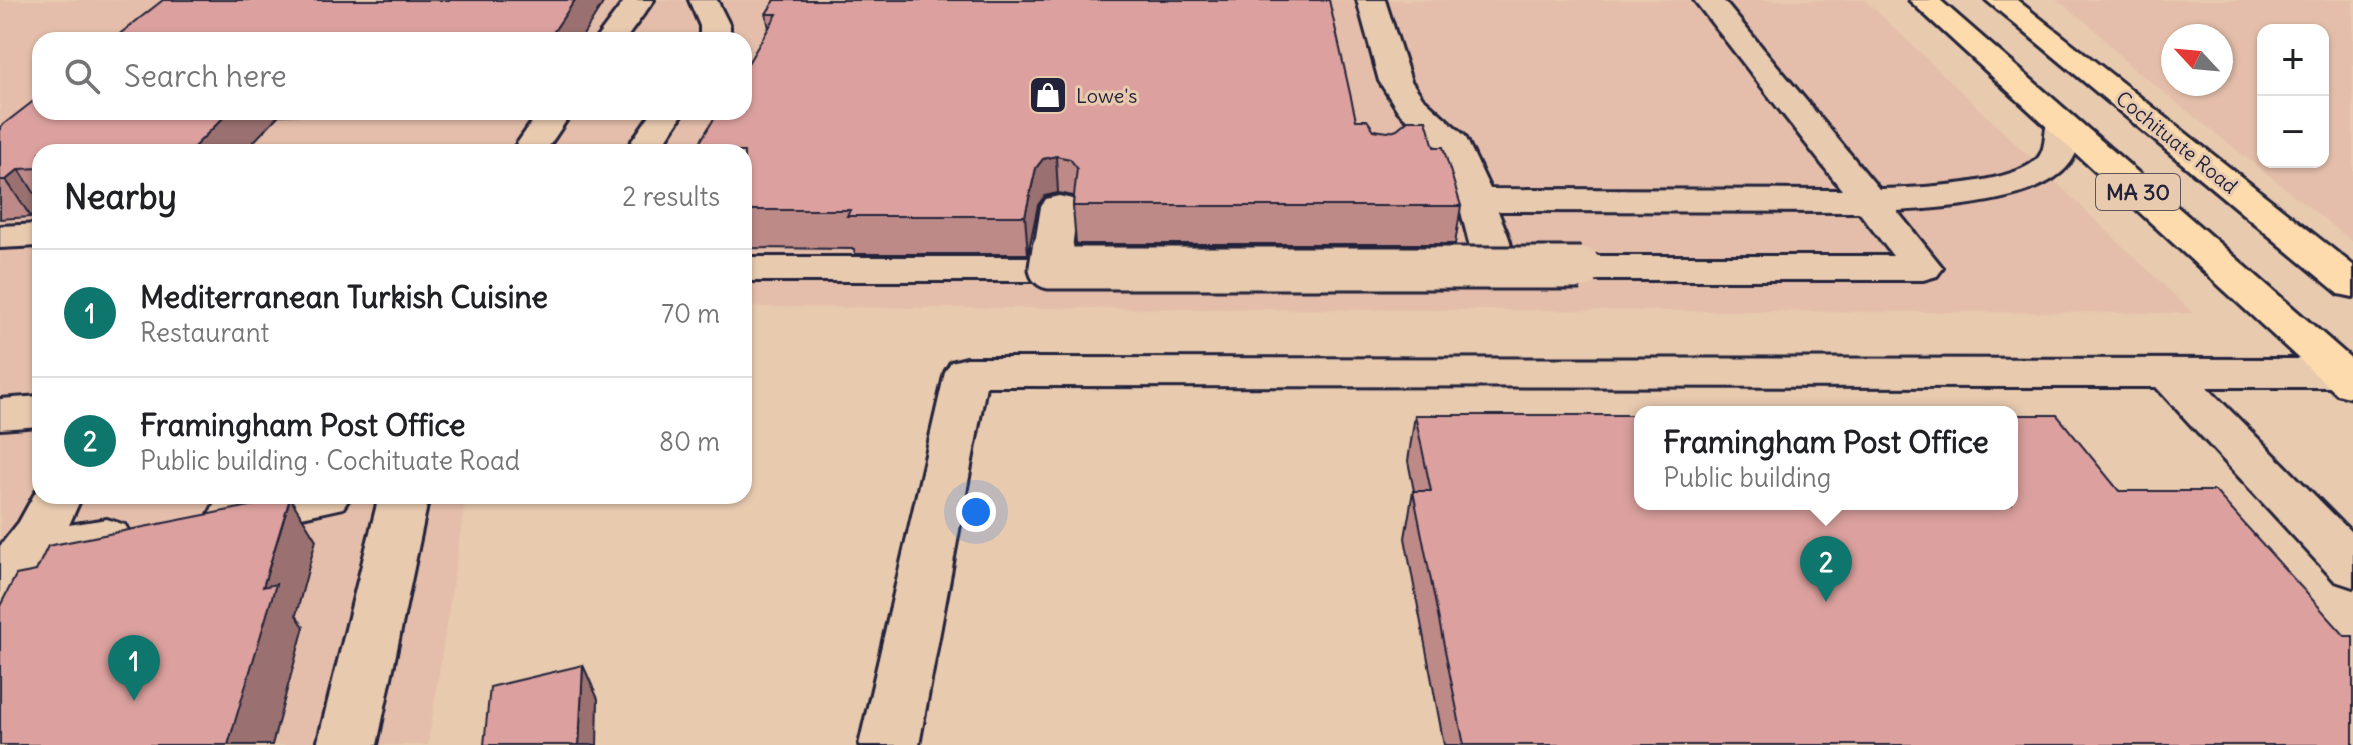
<!DOCTYPE html>
<html lang="en">
<head>
<meta charset="utf-8">
<style>
  body { margin:0; font-family:Delius,sans-serif; background:#f2f2f2; color:#202124 }
  .controls { position:absolute; right:24px; top:24px; display:grid; overflow:hidden; border-radius:16px; box-shadow:0 2px 6px #0004 }
  .controls button { width:72px; height:72px; display:grid; place-items:center; padding:0; border:0; border-bottom:2px solid #e0e0e0; background:#fff; color:#202124; font:40px sans-serif }
  .compass { position:absolute; left:2161px; top:24px; width:72px; height:72px; border-radius:50%; background:#fff; box-shadow:0 2px 6px #0004; rotate:296deg }
  .you { position:absolute; left:976px; top:512px; width:28px; height:28px; margin:-20px; border:6px solid #fff; border-radius:50%; background:#1a73e8; box-shadow:0 0 0 12px #1a73e833 }
  .badge { display:grid; place-items:center; width:52px; height:52px; border-radius:50%; background:#0f766e; color:#fff; font-size:26px; font-weight:700 }
  .pin { position:absolute; translate:-50% -66px; filter:drop-shadow(0 2px 4px #0008) }
  .pin::after { content:''; position:absolute; top:42px; width:28px; height:24px; background:inherit; clip-path:polygon(0 0,100% 0,50% 100%) }
  .popup { position:absolute; left:1634px; top:406px; width:384px; height:104px; box-sizing:border-box; display:grid; place-content:center; border-radius:16px; background:#fff; filter:drop-shadow(0 2px 6px #0005); font-size:26px; white-space:nowrap; color:#757577 }
  .popup b { font-size:30px; color:#202124 }
  .popup::after { content:''; position:absolute; left:50%; top:100%; margin-left:-16px; border:16px solid transparent; border-top-color:#fff }
  .list { margin:0; padding:0; list-style:none }
  h2 { display:flex; justify-content:space-between; align-items:center; height:104px; margin:0; padding:0 32px; font-size:34px }
  h2 small { font-size:26px; font-weight:400; color:#757577 }
  .list li { display:grid; grid-template-columns:52px 1fr auto; gap:24px; align-items:center; box-sizing:border-box; height:128px; padding:0 32px; border-top:2px solid #e0e0e0 }
  .list b { display:block; font-size:30px; white-space:nowrap }
  .list p { margin:0; font-size:26px; white-space:nowrap; color:#757577 }
  .list em { font-size:26px; font-style:normal; color:#757577 }
  .icon { flex:none; width:44px; height:44px; fill:none; stroke:currentColor; stroke-width:2; stroke-linecap:round; stroke-linejoin:round }
  .map { position:relative; flex:none; width:2353px; height:745px; overflow:hidden }
  .search { position:absolute; background:#fff; box-shadow:0 2px 6px #0004; left:32px; top:32px; width:720px; height:88px; display:flex; align-items:center; gap:20px; box-sizing:border-box; padding:0 28px; border-radius:24px; color:#757577; font-size:30px }
  .panel { position:absolute; background:#fff; box-shadow:0 2px 6px #0004; left:32px; top:144px; width:720px; height:360px; border-radius:24px }
  .map>svg:first-child { display:block }
  .built { fill:#e4beaa; fill-rule:evenodd }
  .lines { fill:none; stroke-linecap:round; stroke-linejoin:round }
  .minor-casing { stroke:#22223b; stroke-width:6 }
  .major-casing { stroke:#22223b; stroke-width:6 }
  .minor { fill:#e8caaf; fill-rule:evenodd }
  .major { fill:#fedbac; fill-rule:evenodd }
  .minor-bridge-casing { stroke:#22223b; stroke-width:47; stroke-linecap:butt }
  .minor-bridge { stroke:#e8caaf; stroke-width:41 }
  .wall { fill:#bd8a88; stroke:#22223b; stroke-width:2 }
  .shaded-wall { fill:#9a716f; stroke:#22223b; stroke-width:2 }
  .building { fill:#dca19e; stroke:#22223b; stroke-width:2 }
  .labels { text-anchor:middle; dominant-baseline:central; stroke-width:6; stroke-linejoin:round; paint-order:stroke }
  .far-poi-label { font-size:20px; fill:#22223b; stroke:#e8caaf; text-anchor:start }
  .far-street-label { font-size:20px; fill:#22223b; stroke:#e8caaf }
  .shield { fill:#e8caaf; stroke:#5d545e; stroke-width:2 }
  .shield-label { font-size:22px; font-weight:bold; fill:#22223b }
</style>
</head>
<body>
<div class="map">
<svg width="2353" height="745" viewBox="0 0 2353 745">
  <rect width="100%" height="100%" fill="#e8caaf"/>
  <filter id="ink" filterUnits="userSpaceOnUse"><feTurbulence type="fractalNoise" baseFrequency=".0125" numOctaves="2"/><feDisplacementMap in="SourceGraphic" scale="16" xChannelSelector="R" yChannelSelector="G"/><feConvolveMatrix kernelMatrix="1 2 1 2 8 2 1 2 1" color-interpolation-filters="sRGB"/></filter>
  <g filter="url(#ink)">
    <!-- built -->
    <path class="built" d="M0 0H1865L2193 313 744 307V152H40V496H466L428 745H0ZM40 40H744V112H40Z
      M2057 0H2353V242L2128 64 2090 25ZM2263 30H2323V162H2263ZM2173 36H2221V84H2173Z"/>
    <g class="lines">
      <defs>
        <path id="minor" d="M625 0H654L625 40H595Z
          M689 0H717L730 26V40H700V26Z
          M1357 0H1385L1411 81 1422 97 1465 136 1490 189 1842 190 1694 0H1723L1879 189C1916 188 2013 185 2038 158 2048 146 2042 129 2050 117L2062 114 2074 117C2080 126 2080 135 2078 146 2065 204 1944 207 1897 211L1943 268 1937 276 1923 280H1581L1567 276 1561 268 1567 260 1581 256H1893L1859 212 1498 211C1503 225 1515 246 1512 261 1506 285 1452 282 1435 277L1429 269 1435 261 1472 255 1458 200 1437 147 1398 111 1379 81Z
          M539 112H572L545 152H511Z
          M652 112H684L658 152H624Z
          M1059 196 1072 199 1077 207 1072 249 1067 257 1106 261 1112 269 1106 277 1092 281H744V257H1039L1034 249 1041 207 1046 199Z
          M40 224V246L0 248V226Z
          M967 358 2340 359 2353 363V383L2340 387H2207L2353 534V587L2335 581 2156 387 986 386 919 745H859L945 372 951 362Z
          M40 396V426L0 429V399Z
          M40 484V496H82L69 525 107 519 125 525 133 538 125 551 42 567 19 598 0 604V546L19 522Z
          M234 496H351L343 508 234 532 216 527 209 514 216 501Z
          M379 496H429L377 745H317Z"/>
        <path id="major" d="M1909 0H1940L2353 360V398L2337 394Z
          M1986 0H2017L2353 265V297L2339 294Z"/>
      </defs>
      <!-- minor casing -->
      <use href="#minor" class="minor-casing"/>
      <!-- major casing -->
      <use href="#major" class="major-casing"/>
      <!-- minor -->
      <use href="#minor" class="minor"/>
      <!-- major -->
      <use href="#major" class="major"/>
      <defs>
        <path id="minor-bridge" d="M1053 249 1050 268H1581"/>
      </defs>
      <!-- minor-bridge casing -->
      <use href="#minor-bridge" class="minor-bridge-casing"/>
      <!-- minor-bridge -->
      <use href="#minor-bridge" class="minor-bridge"/>
    </g>
    <!-- wall -->
    <path class="wall" d="M775 0 1356 120 1374 130 1434 147 1461 206 1455 244H1076L1073 206 1074 198 1073 196 1058 193 1045 196 1038 205 1028 254H855L854 249 744 248V152L769 28 766 14Z
      M40 112H350L279 115 40 152V210L31 217 0 219V127Z
      M1415 415 2119 491 2353 745H1444L1405 538 1413 491H1414L1408 461Z"/>
    <!-- shaded-wall -->
    <path class="shaded-wall" d="M575 0H605L580 40H548Z
      M229 112H277L279 115 244 152H189Z
      M1056 156 1058 193 1045 196 1038 205 1028 254 1025 216 1036 168 1043 159Z
      M19 169 40 202V210L31 217 6 180Z
      M290 498 316 540 296 615 304 627 272 745H228L263 587Z
      M583 665 598 699 597 745H579Z"/>
    <!-- building -->
    <path class="building" d="M163 0H575L548 40H112Z
      M775 0H1329L1356 120H1367L1374 130 1388 132 1397 129 1408 120H1426L1434 147H1443L1461 206H1073L1077 168 1070 159 1056 156 1043 159 1036 168 1025 216H847L850 210H744V152H694L718 112H744V70L777 14H766Z
      M40 96V112H229L189 152H40V168L19 169 6 180H0V127Z
      M1415 415H1640V504H2012V415H2057L2119 491H2215L2345 636H2353V745H1464L1413 491H1431Z
      M290 498 263 587 276 584 228 745H0V606L16 575 36 571 48 546Z
      M583 665 579 745H484L490 687Z"/>
  </g>
  <!-- icons -->
  <defs>
    <symbol id="shop-square" viewBox="-11 -11 22 22"><rect x="-9" y="-9" width="18" height="18" rx="4" fill="#22223b" stroke="#e8caaf"/><path d="M-5-2.5h2.3a2.7 3.5 0 0 1 5.4 0H5L5.5 6h-11ZM-1.5-2.5h3a1.5 2.3 0 0 0-3 0Z" fill="#fff"/></symbol>
  </defs>
  <g fill-rule="evenodd">
    <use href="#shop-square" x="1026" y="73" width="44" height="44"/>
  </g>
  <g class="labels">
    <!-- far-poi labels -->
    <g class="far-poi-label">
      <text x="1076" y="95">Lowe's</text>
    </g>
    <!-- far-street labels -->
    <g class="far-street-label">
      <text transform="translate(2177 142) rotate(39)">Cochituate Road</text>
    </g>
    <!-- shield labels -->
    <rect class="shield" x="2096" y="174" width="84" height="36" rx="6"/>
    <g class="shield-label">
      <text x="2138" y="192">MA 30</text>
    </g>
  </g>
</svg>
<div class="controls">
<button>+</button>
<button>−</button>
</div>
<svg class="compass" viewBox="-18 -18 36 36"><path d="M0-13l5 13h-10z" fill="#e53935"/><path d="M0 13l5-13h-10z" fill="#757577"/></svg>
<div class="you"></div>
<div class="pin badge" style="left:134px;top:701px">1</div>
<div class="pin badge" style="left:1826px;top:602px">2</div>
<div class="popup"><b>Framingham Post Office</b>Public building</div>
<div class="search"><svg class="icon" aria-label="search" viewBox="0 0 24 24"><circle cx="10" cy="10" r="6"/><path d="M15 15l6 6"/></svg>Search here</div>
<section class="panel">
<h2>Nearby<small>2 results</small></h2>
<ul class="list">
<li><span class="badge">1</span><div><b>Mediterranean Turkish Cuisine</b><p>Restaurant</p></div><em>70 m</em></li>
<li><span class="badge">2</span><div><b>Framingham Post Office</b><p>Public building · Cochituate Road</p></div><em>80 m</em></li>
</ul>
</section>
</div>
</body>
</html>
